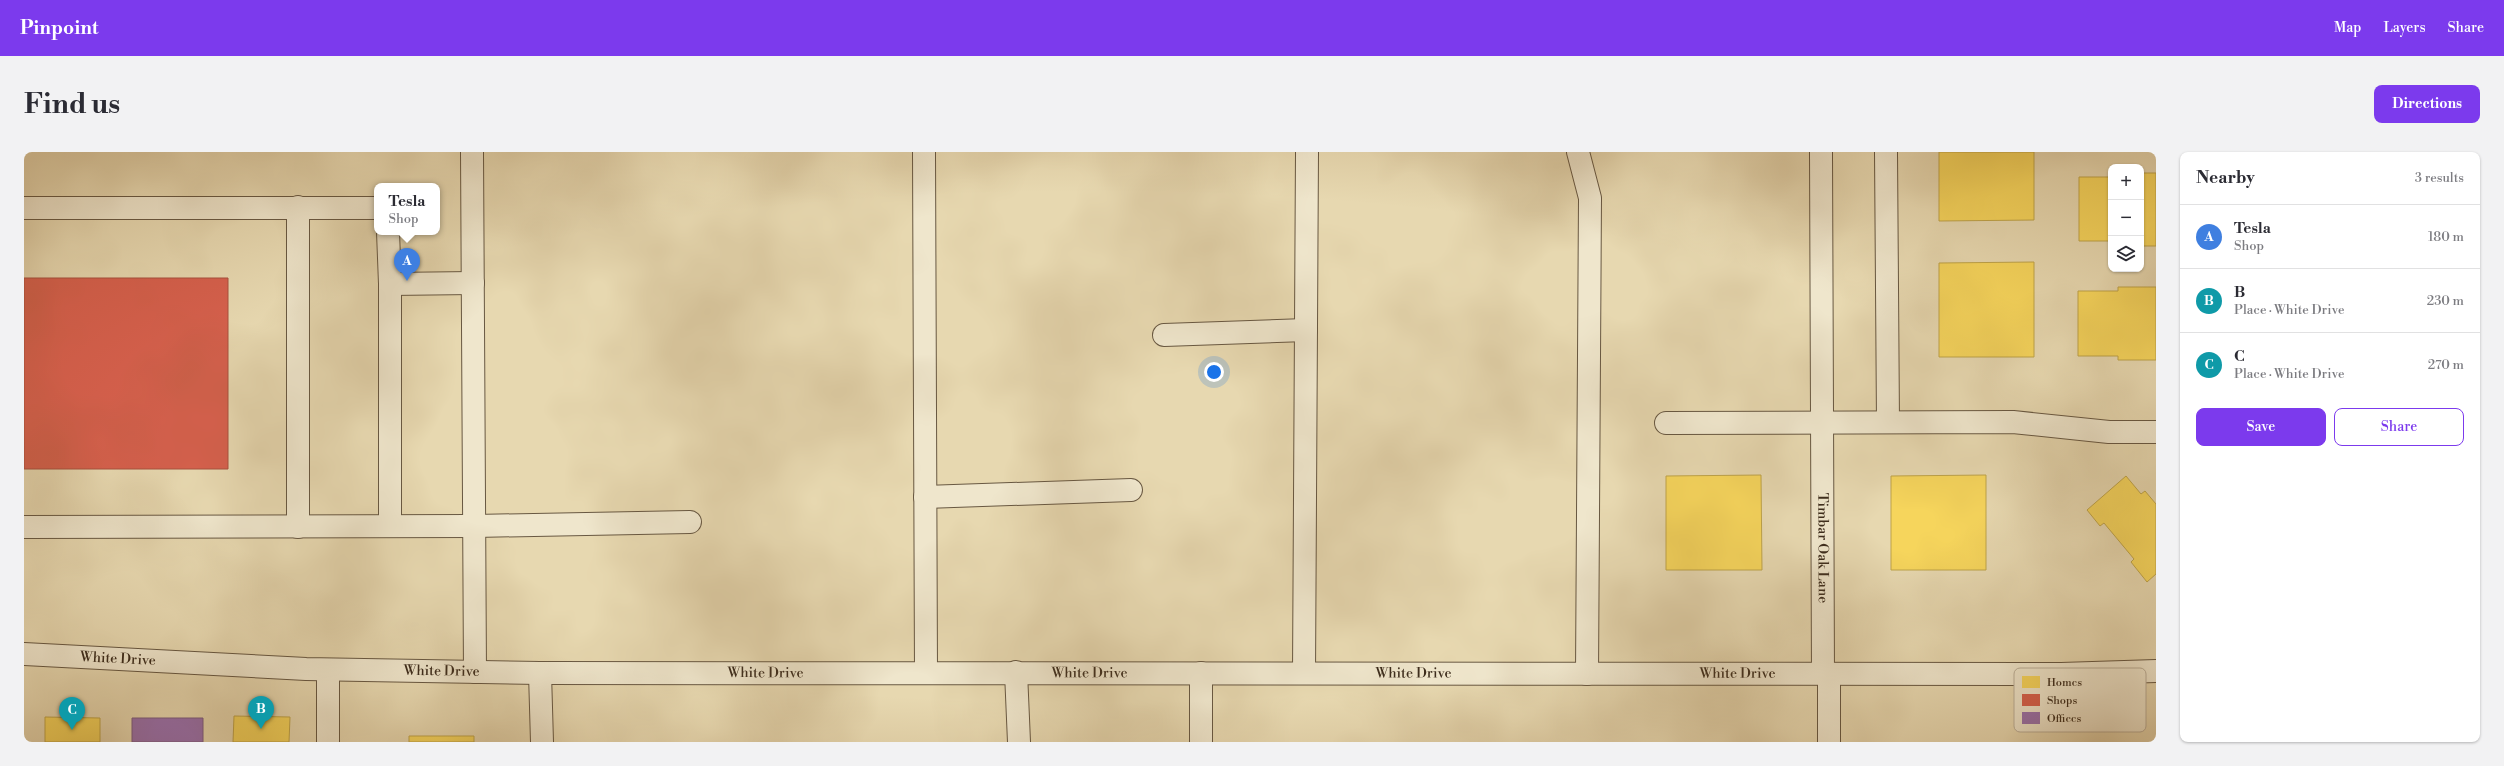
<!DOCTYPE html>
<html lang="en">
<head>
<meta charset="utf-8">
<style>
  body { margin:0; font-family:"Libre Bodoni",serif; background:#f2f2f3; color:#2b2b33 }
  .controls { position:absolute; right:12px; top:12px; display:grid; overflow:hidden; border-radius:8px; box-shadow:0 1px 3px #0004 }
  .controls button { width:36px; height:36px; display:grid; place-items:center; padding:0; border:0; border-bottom:1px solid #e1e1e2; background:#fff; color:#2b2b33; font:20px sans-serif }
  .you { position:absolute; left:1190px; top:220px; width:14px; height:14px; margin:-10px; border:3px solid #fff; border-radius:50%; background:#1a73e8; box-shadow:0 0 0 6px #1a73e833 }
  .badge { display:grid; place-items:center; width:26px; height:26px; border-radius:50%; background:#7c3aed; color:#fff; font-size:13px; font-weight:700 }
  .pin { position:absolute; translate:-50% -33px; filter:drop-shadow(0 1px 2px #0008) }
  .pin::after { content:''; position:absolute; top:21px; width:14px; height:12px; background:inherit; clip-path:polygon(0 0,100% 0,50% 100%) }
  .popup { position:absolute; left:350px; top:31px; width:66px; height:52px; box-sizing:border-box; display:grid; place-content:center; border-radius:8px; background:#fff; filter:drop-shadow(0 1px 3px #0005); font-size:13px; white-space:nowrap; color:#7c7c81 }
  .popup b { font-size:15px; color:#2b2b33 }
  .popup::after { content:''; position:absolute; left:50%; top:100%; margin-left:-8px; border:8px solid transparent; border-top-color:#fff }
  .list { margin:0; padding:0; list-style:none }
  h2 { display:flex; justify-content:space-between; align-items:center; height:52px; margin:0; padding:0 16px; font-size:17px }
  h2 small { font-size:13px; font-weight:400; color:#7c7c81 }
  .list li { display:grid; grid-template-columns:26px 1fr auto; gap:12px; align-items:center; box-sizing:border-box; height:64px; padding:0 16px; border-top:1px solid #e1e1e2 }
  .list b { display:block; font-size:15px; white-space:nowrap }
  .list p { margin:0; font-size:13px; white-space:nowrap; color:#7c7c81 }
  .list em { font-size:13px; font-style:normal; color:#7c7c81 }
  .actions { display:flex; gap:8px; padding:12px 16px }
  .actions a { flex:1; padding:9px 0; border:1px solid #7c3aed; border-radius:8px; text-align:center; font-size:14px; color:#7c3aed }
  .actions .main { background:#7c3aed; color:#fff }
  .icon { flex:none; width:22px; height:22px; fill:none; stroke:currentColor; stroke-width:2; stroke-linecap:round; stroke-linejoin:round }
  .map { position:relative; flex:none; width:2132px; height:590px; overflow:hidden; border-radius:8px }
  header { display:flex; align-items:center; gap:24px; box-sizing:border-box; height:56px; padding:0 20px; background:#7c3aed; color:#fff }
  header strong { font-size:19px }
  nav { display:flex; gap:22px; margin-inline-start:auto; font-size:14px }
  .intro { display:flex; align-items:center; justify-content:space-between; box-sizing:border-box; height:96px; padding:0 24px }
  h1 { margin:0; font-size:28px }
  .button { padding:10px 18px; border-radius:8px; background:#7c3aed; color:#fff; font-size:14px; font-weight:700 }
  main { display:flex; gap:24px; padding:0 24px }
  aside { flex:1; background:#fff; border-radius:8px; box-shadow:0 1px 3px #0004 }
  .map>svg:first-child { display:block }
  .homes { fill:#f6d55c; stroke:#bea349 }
  .shops { fill:#d6604d; stroke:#a8513f }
  .offices { fill:#9970ab; stroke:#7d5c80 }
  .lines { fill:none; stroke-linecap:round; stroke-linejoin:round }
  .minor-casing { stroke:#685842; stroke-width:24 }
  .minor { stroke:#efe6cc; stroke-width:22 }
  .labels { text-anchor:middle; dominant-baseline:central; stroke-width:4; stroke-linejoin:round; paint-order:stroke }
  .street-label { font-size:14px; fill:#3d2d1d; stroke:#efe6cc }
  .key { fill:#efe6cc; stroke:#baae98; stroke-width:1 }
  .key-label { font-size:11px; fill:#3d2d1d }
</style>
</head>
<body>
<header>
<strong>Pinpoint</strong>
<nav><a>Map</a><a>Layers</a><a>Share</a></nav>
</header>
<div class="intro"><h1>Find us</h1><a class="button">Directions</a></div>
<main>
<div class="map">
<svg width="2132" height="590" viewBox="0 0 2132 590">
  <rect width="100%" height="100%" fill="#e7d8b0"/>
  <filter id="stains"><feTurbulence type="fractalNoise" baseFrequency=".005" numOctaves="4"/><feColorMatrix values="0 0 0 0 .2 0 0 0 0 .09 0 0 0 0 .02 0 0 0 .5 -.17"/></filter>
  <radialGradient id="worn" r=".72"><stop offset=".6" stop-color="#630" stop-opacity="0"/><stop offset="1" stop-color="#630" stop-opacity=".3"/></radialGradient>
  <!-- homes -->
  <path class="homes" d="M1915 0H2010V68L1915 69Z
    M2117 21H2132V94H2117Z
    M2055 25H2087V89H2055Z
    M2010 110V205H1915V111Z
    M2094 135H2132V208H2094V204H2054V139H2094Z
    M1737 323 1738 418H1642V324Z
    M1962 323V418H1867V324Z
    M2102 324 2117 342 2121 339 2132 352V422L2123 430 2107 410 2110 407 2080 371 2076 374 2063 358Z
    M210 564 266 565 265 590H209Z
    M21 565 76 566V590H21Z
    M385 584H450V590H385Z"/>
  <!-- shops -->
  <path class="shops" d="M0 126H204V317H0Z"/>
  <!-- offices -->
  <path class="offices" d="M108 566H179V590H108Z"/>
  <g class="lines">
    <defs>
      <g id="minor">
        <path d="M448 0 451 520"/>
        <path d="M900 0 902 520"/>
        <path d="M1554 0 1566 46 1563 522"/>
        <path id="s1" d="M1797 0 1799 522"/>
        <path d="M1862 0 1864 270"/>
        <path d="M274 55V375"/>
        <path d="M0 56H353"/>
        <path d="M364 80 366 132 449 131"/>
        <path d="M366 132V374"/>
        <path d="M1140 183 1282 178"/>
        <path d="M1642 271 1989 270 2085 280H2132"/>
        <path d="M901 345 1107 338"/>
        <path d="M0 375 451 374 666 370"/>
        <path id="s2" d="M0 502 282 517 516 521 2037 522 2132 519"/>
        <path d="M304 518V590"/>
        <path d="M992 520 995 590"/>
        <path d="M516 521 518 590"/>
        <path d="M1177 521V590"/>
        <path d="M1280 521 1283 0"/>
        <path d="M1805 590V522"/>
      </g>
    </defs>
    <!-- minor casing -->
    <use href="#minor" class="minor-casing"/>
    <!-- minor -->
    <use href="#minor" class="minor"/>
  </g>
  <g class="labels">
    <!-- street labels -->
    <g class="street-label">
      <text stroke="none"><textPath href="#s1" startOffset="396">Timbar Oak Lane</textPath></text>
      <text stroke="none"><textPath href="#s2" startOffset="94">White Drive</textPath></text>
      <text stroke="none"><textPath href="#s2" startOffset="418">White Drive</textPath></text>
      <text stroke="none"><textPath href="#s2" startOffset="742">White Drive</textPath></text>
      <text stroke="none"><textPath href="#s2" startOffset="1066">White Drive</textPath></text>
      <text stroke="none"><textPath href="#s2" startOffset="1390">White Drive</textPath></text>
      <text stroke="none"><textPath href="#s2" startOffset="1714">White Drive</textPath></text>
    </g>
  </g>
  <!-- legend -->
  <rect x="1990" y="516" width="132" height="64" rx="6" class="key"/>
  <rect x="1998" y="524" width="18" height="12" fill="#f6d55c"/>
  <rect x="1998" y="542" width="18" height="12" fill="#d6604d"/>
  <rect x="1998" y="560" width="18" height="12" fill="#9970ab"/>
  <g class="key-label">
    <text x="2023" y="534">Homes</text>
    <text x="2023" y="552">Shops</text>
    <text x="2023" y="570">Offices</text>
  </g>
  <rect width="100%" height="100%" filter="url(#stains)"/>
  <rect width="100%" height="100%" fill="url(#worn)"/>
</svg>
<div class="controls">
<button>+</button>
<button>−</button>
<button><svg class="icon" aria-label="layers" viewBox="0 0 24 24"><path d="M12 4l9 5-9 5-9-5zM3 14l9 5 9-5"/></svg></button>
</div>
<div class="you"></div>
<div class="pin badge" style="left:383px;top:129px;background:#3f7fe0">A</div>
<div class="popup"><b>Tesla</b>Shop</div>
<div class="pin badge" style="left:237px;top:577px;background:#0f9aa8">B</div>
<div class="pin badge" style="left:48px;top:578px;background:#0f9aa8">C</div>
</div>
<aside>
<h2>Nearby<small>3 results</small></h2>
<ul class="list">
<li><span class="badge" style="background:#3f7fe0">A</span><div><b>Tesla</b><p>Shop</p></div><em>180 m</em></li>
<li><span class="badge" style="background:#0f9aa8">B</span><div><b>B</b><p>Place · White Drive</p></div><em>230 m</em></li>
<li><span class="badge" style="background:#0f9aa8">C</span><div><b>C</b><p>Place · White Drive</p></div><em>270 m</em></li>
</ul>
<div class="actions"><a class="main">Save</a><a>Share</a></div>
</aside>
</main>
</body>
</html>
